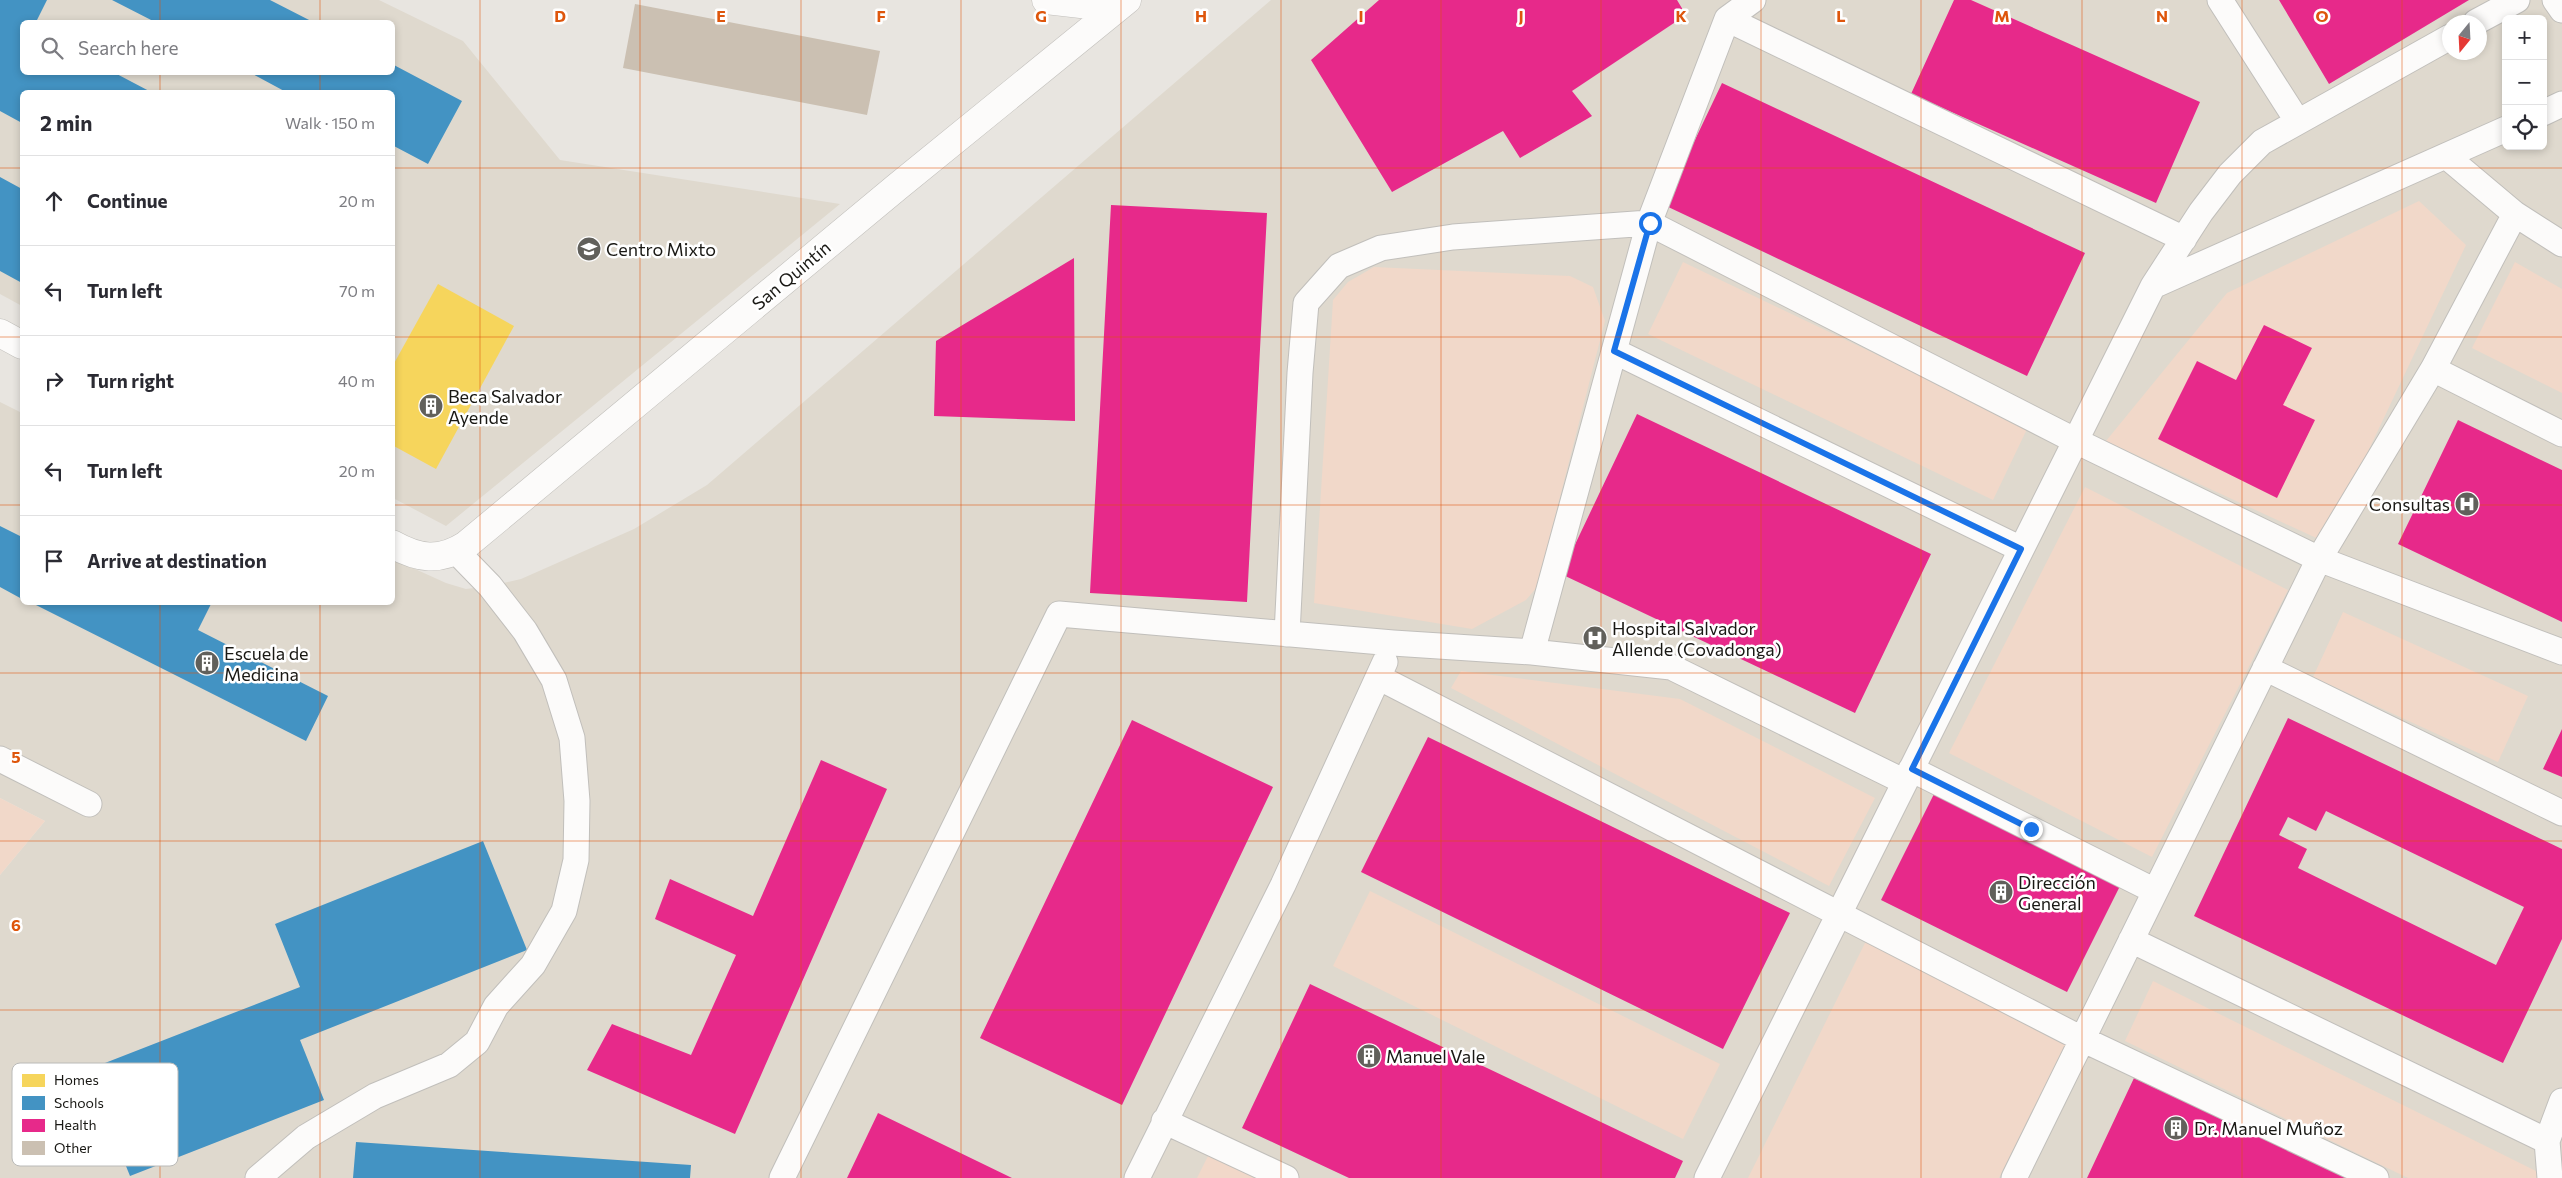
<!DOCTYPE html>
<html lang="en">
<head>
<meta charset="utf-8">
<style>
  body { margin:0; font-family:Commissioner,sans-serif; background:#f7f7f7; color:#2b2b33 }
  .controls { position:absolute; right:15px; top:15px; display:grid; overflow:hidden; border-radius:8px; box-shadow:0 2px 8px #0003 }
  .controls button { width:45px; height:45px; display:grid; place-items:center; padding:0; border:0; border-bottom:1px solid #e1e1e2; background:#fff; color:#2b2b33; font:25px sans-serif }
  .compass { position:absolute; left:2442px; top:15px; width:45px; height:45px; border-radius:50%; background:#fff; box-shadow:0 2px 8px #0003; rotate:198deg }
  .stop { position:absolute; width:15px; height:15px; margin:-11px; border:4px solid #1a73e8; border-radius:50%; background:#fff }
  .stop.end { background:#1a73e8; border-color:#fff; box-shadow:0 1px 5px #0008 }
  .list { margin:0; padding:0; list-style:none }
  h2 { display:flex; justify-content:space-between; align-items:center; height:65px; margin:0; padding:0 20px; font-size:21px }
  h2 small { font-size:16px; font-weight:400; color:#7c7c81 }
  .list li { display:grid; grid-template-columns:32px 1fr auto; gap:15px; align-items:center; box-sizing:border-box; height:90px; padding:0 20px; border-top:1px solid #e1e1e2 }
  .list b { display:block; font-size:19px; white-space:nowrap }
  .list em { font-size:16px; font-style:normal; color:#7c7c81 }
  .icon { flex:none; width:28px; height:28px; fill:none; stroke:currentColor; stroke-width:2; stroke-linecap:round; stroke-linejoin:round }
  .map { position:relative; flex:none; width:2562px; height:1178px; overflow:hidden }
  .search { position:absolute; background:#fff; box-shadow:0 2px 8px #0003; left:20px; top:20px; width:375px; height:55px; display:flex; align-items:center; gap:12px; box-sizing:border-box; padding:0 18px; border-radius:8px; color:#7c7c81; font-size:19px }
  .panel { position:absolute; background:#fff; box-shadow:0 2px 8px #0003; left:20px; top:90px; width:375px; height:515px; border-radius:8px }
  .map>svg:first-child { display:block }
  .built { fill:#dfd9ce; fill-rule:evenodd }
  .green { fill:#f1d8c9 }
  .homes { fill:#f6d55c }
  .schools { fill:#4393c3 }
  .health { fill:#e7298a; fill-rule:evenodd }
  .building { fill:#cbc0b2 }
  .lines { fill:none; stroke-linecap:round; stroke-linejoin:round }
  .service-casing { stroke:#c1bfbb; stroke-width:27 }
  .minor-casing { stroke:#c1bfbb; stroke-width:29 }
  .service { stroke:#fcfbfa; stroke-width:25 }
  .minor { stroke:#fcfbfa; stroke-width:28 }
  .route { stroke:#1a73e8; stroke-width:6 }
  .grid { fill:none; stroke:#de560c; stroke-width:1; stroke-opacity:0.55 }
  .labels { text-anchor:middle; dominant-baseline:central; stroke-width:5; stroke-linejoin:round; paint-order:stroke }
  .poi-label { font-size:18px; fill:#191814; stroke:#fff; text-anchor:start }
  .street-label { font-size:18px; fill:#191814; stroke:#fff }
  .key { fill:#fff; stroke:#babab8; stroke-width:1 }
  .key-label { font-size:14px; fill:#191814 }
  .grid-label { font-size:16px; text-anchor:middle; font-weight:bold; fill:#de560c; stroke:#fff; stroke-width:5; stroke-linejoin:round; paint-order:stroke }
</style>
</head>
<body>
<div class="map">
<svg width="2562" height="1178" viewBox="0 0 2562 1178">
  <rect width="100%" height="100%" fill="#e8e5e0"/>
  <!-- built -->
  <path class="built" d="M0 0H379L463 41 560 160 840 204 446 526 393 498 392 92H22V306L0 294ZM22 22H392V72H22Z
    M1271 0H2562V1178H0V875L45 821 0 798V402L22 413V602H392L393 559 446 583 466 589 490 586 521 579 634 529 707 485ZM2506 19H2543V146H2506ZM2450 22H2480V52H2450Z"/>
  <!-- green -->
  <path class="green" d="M2419 201 2466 245 2325 542 2106 441 2227 293Z
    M1683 262 2028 427 1993 500 1648 334Z
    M2515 262 2562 289V393L2472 348Z
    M1374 267 1570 276 1593 287 1605 321 1537 587 1526 600 1472 629 1314 603 1333 300 1348 282Z
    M2085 487 2288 590 2152 857 1949 753Z
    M2343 612 2528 696 2498 762 2313 677Z
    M1461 671 1680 699 1875 798 1829 886 1451 688Z
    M0 798 45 821 0 875Z
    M1370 891 1720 1064 1683 1139 1333 966Z
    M1868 937 2069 1038 1999 1178H1748Z
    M2153 981 2542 1174 2540 1178H2408L2125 1041Z
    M1209 1154 1258 1178H1197Z"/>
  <!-- homes -->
  <path class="homes" d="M438 284 514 326 436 469 392 445V367Z"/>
  <!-- schools -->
  <path class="schools" d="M0 0H47L36 22H22V72H113L151 92H22V123L0 111Z
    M112 0H270L313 22H155Z
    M392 64 462 101 428 164 392 145V92H286L249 72H392Z
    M0 177 22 189V283L0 271Z
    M0 526 22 537V599L0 587Z
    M30 602H212L198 630 328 696 306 741Z
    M483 841 527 950 300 1040 324 1100 130 1176 87 1070 300 987 275 924Z
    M356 1142 691 1165 690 1178H353Z"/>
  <!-- health -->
  <path class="health" d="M1379 0H1677L1686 15 1572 91 1592 116 1520 158 1503 131 1392 192 1311 60Z
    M1954 0H1971L2200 102 2156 203 1911 94Z
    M2279 0H2469L2329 84Z
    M1722 83 2085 253 2027 376 1664 205Z
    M1111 205 1267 213 1247 602 1090 593Z
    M1074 258 1075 421 934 416 936 341Z
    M2264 325 2312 348 2283 405 2315 420 2277 498 2158 439 2197 361 2236 380Z
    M1637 414 1931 554 1855 713 1561 574Z
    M2458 420 2562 470V622L2398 544Z
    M2288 718 2562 849V939L2503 1063 2194 916ZM2326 811 2524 907 2496 965 2298 868 2307 849 2279 835 2288 817 2316 831Z
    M1132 720 1273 787 1122 1105 980 1038Z
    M2562 729V777L2543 769Z
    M1428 737 1790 913 1723 1049 1361 872Z
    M821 760 887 789 735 1134 587 1070 612 1024 691 1055 736 955 655 919 670 879 753 916Z
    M1935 792 2121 884 2067 992 1881 900Z
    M1310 984 1683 1161 1675 1178H1349L1242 1128Z
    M2134 1078 2349 1178H2087Z
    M878 1113 1012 1178H847Z"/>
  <!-- building -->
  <path class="building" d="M635 4 880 51 867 115 623 68Z"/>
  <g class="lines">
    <defs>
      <path id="service" d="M2220 0 2298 122
        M2555 0 2562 10
        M1727 19 2184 239
        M2476 22 2517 0
        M2543 113 2562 104
        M2446 156 2515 214 2562 244
        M2153 286 2201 212 2230 174 2262 142 2450 37
        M1614 351 2021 549
        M2433 369 2562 434
        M1287 634 1300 373 1306 303 1339 266 1381 248 1453 237 1649 223 2076 441 2319 559 2562 652
        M1532 652 1649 223 1727 19 1753 0
        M2265 668 2562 813
        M1378 677 2082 1039 2376 1178
        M0 759 89 804
        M1911 769 2155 891
        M2131 940 2547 1141
        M1164 1121 1286 1178
        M258 1178 306 1137 375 1096 449 1065 477 1042 496 1006 533 965 564 911 576 860 577 801 572 738 554 680 525 631 490 586 456 551
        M782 1178 1059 614 1393 643 1532 652 1671 667 1905 782
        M1137 1178 1283 885 1385 662
        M1707 1178 2153 286 2506 129
        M2014 1178 2319 559 2433 369 2515 214
        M2550 1178 2547 1141 2562 1101"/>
      <path id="minor" d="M1046 0 1116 8
        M0 333 22 345
        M392 544C419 559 439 562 466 545L897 187 1127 0"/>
    </defs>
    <!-- service casing -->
    <use href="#service" class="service-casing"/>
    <!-- minor casing -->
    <use href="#minor" class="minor-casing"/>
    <!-- service -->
    <use href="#service" class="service"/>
    <!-- minor -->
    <use href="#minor" class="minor"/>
  </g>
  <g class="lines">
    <!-- route -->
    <path class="route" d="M1650 223 1614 351 2021 549 1912 769 2031 829"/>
  </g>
  <!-- grid -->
  <path class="grid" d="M160 0V22M320 0V22M480 0V1178M640 0V1178M801 0V1178M961 0V1178M1121 0V1178M1281 0V1178M1441 0V1178M1601 0V1178M1761 0V1178M1921 0V1178M2082 0V1178M2242 0V1178M2402 0V1178M160 72V92M320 72V92M0 168H22M392 168H2562M0 337H22M392 337H2562M0 505H22M392 505H2562M160 602V1178M320 602V1178M0 673H2562M0 841H2562M0 1010H2562"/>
  <!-- icons -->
  <defs>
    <symbol id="school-disc" viewBox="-11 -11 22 22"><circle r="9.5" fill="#61605b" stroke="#fff"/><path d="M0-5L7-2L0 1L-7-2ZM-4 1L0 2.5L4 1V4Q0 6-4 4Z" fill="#fff"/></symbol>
    <symbol id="building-disc" viewBox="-11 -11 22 22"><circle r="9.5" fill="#61605b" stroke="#fff"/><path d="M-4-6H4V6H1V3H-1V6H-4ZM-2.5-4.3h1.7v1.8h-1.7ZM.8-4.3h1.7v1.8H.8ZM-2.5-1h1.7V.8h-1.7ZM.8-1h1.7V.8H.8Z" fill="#fff"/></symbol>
    <symbol id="hospital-disc" viewBox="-11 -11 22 22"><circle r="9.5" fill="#61605b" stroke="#fff"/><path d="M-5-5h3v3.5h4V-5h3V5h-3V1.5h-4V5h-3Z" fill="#fff"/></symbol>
  </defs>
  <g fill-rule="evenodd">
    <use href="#school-disc" x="575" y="235" width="28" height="28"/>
    <use href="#building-disc" x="417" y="392" width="28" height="28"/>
    <use href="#hospital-disc" x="2453" y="490" width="28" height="28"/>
    <use href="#hospital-disc" x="1581" y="624" width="28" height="28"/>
    <use href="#building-disc" x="193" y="649" width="28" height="28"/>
    <use href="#building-disc" x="1987" y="878" width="28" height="28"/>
    <use href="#building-disc" x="1355" y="1042" width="28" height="28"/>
    <use href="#building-disc" x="2162" y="1114" width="28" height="28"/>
  </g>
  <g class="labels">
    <!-- poi labels -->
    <g class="poi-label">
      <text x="606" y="249">Centro Mixto</text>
      <text x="448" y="396">Beca Salvador<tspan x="448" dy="21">Ayende</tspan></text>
      <text x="2450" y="504" text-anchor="end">Consultas</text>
      <text x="1612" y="628">Hospital Salvador<tspan x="1612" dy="21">Allende (Covadonga)</tspan></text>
      <text x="224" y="653">Escuela de<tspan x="224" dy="21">Medicina</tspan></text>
      <text x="2018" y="882">Dirección<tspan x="2018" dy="21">General</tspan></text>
      <text x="1386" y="1056">Manuel Vale</text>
      <text x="2194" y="1128">Dr. Manuel Muñoz</text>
    </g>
    <!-- street labels -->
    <g class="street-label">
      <text transform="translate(791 275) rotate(-40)">San Quintín</text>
    </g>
  </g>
  <!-- legend -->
  <rect x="12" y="1063" width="166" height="103" rx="8" class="key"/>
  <rect x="22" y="1074" width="23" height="13" fill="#f6d55c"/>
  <rect x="22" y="1096" width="23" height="14" fill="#4393c3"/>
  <rect x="22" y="1119" width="23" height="13" fill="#e7298a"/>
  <rect x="22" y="1141" width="23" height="14" fill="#cbc0b2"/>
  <g class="key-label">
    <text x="54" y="1085">Homes</text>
    <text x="54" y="1108">Schools</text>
    <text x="54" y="1130">Health</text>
    <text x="54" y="1153">Other</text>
  </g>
  <g class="grid-label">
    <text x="560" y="22">D</text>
    <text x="721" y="22">E</text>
    <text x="881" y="22">F</text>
    <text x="1041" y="22">G</text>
    <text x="1201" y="22">H</text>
    <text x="1361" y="22">I</text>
    <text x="1521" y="22">J</text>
    <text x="1681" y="22">K</text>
    <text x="1841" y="22">L</text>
    <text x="2002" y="22">M</text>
    <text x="2162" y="22">N</text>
    <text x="2322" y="22">O</text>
    <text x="16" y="763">5</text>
    <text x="16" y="931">6</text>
  </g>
</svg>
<div class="controls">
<button>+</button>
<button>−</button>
<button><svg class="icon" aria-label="locate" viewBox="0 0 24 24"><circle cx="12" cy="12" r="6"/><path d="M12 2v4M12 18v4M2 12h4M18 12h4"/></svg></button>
</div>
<svg class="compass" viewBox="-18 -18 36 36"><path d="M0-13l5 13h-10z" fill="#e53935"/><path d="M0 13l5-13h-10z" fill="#7c7c81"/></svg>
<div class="stop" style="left:1650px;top:223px"></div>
<div class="stop end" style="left:2031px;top:829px"></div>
<div class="search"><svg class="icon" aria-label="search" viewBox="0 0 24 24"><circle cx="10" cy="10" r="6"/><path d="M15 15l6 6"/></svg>Search here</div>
<section class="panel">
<h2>2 min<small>Walk · 150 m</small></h2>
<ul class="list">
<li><svg class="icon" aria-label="ahead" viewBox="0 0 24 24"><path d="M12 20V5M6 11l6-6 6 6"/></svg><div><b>Continue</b></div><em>20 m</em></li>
<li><svg class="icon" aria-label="left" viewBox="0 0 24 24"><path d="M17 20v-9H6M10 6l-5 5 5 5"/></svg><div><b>Turn left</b></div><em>70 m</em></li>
<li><svg class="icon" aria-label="right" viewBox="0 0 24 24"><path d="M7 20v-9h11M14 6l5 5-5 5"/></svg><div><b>Turn right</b></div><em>40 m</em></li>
<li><svg class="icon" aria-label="left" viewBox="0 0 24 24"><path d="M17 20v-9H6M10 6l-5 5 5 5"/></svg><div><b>Turn left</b></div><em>20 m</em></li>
<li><svg class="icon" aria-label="arrive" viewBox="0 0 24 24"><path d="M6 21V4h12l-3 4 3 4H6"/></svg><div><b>Arrive at destination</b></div></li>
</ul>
</section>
</div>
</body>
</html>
